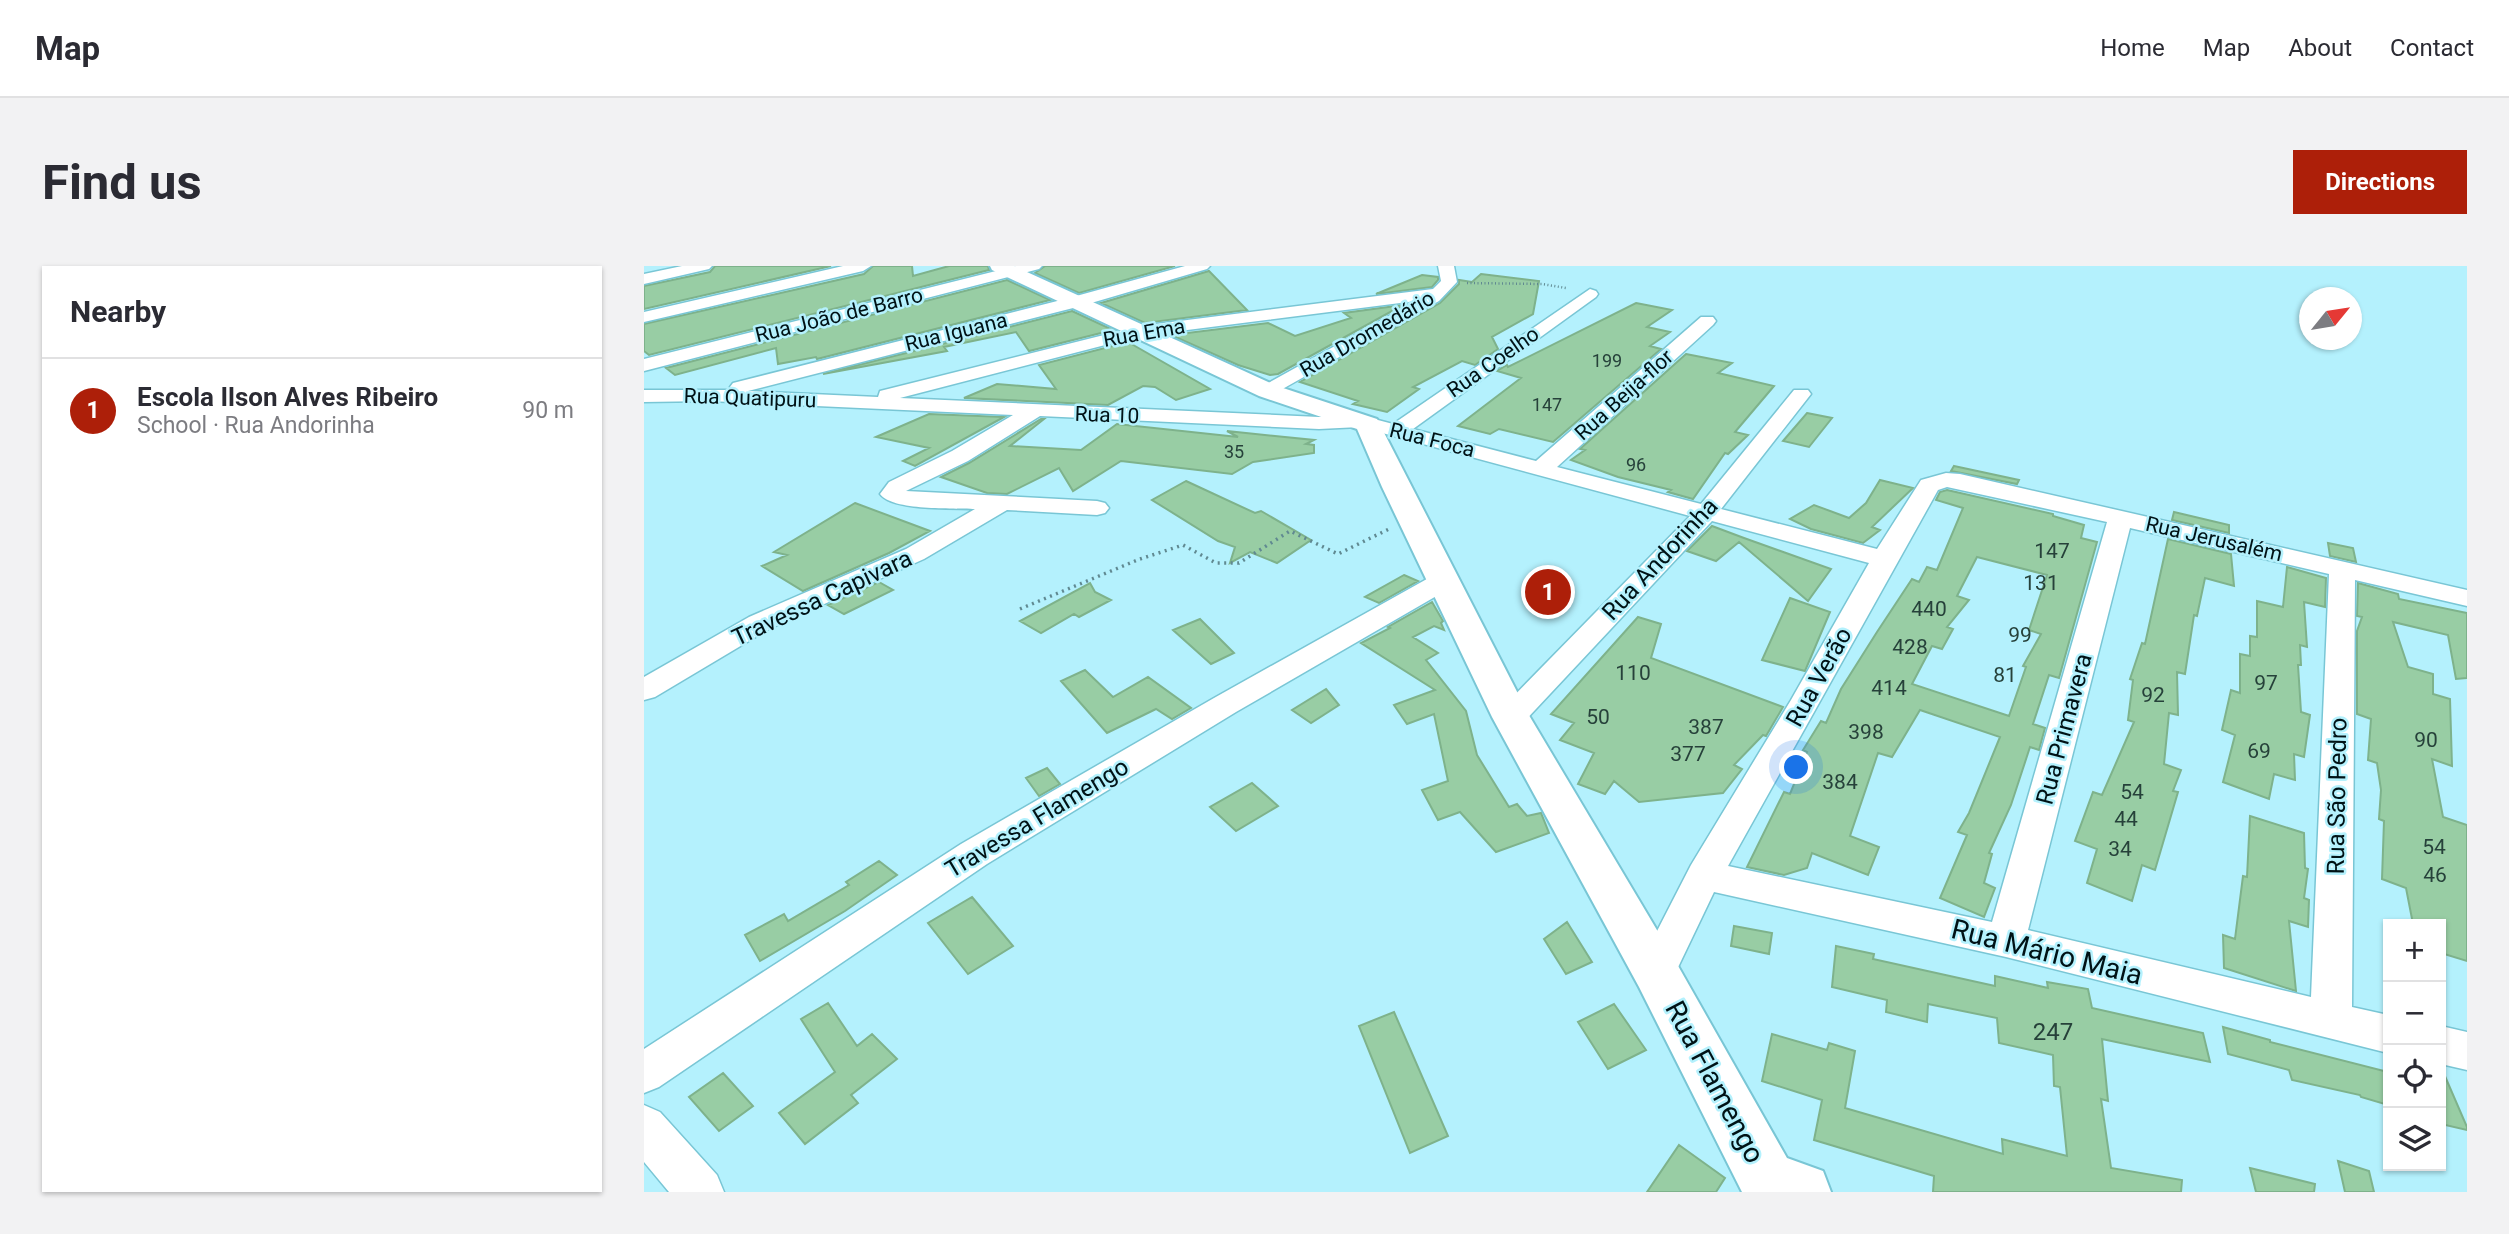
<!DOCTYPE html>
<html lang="en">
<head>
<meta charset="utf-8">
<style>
  body { margin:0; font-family:Roboto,sans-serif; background:#f2f2f3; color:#2b2b33 }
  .controls { position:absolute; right:21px; bottom:21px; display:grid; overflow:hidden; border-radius:0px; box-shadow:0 2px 5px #0004 }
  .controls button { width:63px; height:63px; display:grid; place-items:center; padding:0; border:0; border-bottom:2px solid #e1e1e2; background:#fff; color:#2b2b33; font:35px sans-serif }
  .compass { position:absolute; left:1655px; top:21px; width:63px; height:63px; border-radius:50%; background:#fff; box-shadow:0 2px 5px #0004; rotate:60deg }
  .you { position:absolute; left:1153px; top:502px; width:24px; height:24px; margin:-18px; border:5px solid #fff; border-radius:50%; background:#1a73e8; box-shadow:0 0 0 10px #1a73e833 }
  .badge { display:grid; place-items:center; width:46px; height:46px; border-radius:50%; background:#ad1f09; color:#fff; font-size:23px; font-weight:700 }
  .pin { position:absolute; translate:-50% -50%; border:4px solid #fff; box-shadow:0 2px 7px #0006 }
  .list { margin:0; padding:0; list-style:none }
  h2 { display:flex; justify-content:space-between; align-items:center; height:91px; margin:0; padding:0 28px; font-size:30px }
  h2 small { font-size:23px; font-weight:400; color:#7c7c81 }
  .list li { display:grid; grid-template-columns:46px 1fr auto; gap:21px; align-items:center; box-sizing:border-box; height:105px; padding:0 28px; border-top:2px solid #e1e1e2 }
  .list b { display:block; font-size:26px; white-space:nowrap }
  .list p { margin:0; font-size:23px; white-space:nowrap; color:#7c7c81 }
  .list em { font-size:23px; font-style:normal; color:#7c7c81 }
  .icon { flex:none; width:38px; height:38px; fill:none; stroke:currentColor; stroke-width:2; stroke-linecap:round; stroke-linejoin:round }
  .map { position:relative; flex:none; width:1823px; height:926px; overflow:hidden; border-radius:0px }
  header { display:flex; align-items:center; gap:42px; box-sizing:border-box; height:98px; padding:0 35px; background:#fff; border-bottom:2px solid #e1e1e2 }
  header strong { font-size:33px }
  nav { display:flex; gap:38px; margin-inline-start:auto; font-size:24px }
  .intro { display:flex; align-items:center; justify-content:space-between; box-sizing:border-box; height:168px; padding:0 42px }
  h1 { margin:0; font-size:49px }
  .button { padding:18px 32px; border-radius:0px; background:#ad1f09; color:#fff; font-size:24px; font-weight:700 }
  main { display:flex; gap:42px; padding:0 42px }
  aside { flex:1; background:#fff; border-radius:0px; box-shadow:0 2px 5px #0004 }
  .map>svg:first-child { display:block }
  .building { fill:#98cda4; stroke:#7eb28b; stroke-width:2; fill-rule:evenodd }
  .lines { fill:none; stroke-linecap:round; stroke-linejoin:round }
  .minor-casing { stroke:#79c6d5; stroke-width:3 }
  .tertiary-casing { stroke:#79c6d5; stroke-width:4 }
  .path-far1 { stroke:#608991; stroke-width:2.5; stroke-dasharray:1 2.5; stroke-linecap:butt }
  .path { stroke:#608991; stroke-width:3.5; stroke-dasharray:2 4.5; stroke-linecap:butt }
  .minor { fill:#fff; fill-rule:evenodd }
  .tertiary { fill:#fff; fill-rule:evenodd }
  .labels { text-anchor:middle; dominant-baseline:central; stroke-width:5; stroke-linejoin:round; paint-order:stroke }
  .far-number-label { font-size:18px; fill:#26413a }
  .far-street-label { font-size:21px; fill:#001216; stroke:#b4f1fd }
  .number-label { font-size:21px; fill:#26413a }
  .street-label { font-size:24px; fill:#001216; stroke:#b4f1fd }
  .near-number-label { font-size:24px; fill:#26413a }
  .near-street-label { font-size:28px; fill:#001216; stroke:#b4f1fd }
</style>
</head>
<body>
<header>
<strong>Map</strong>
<nav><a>Home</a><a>Map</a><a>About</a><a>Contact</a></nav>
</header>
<div class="intro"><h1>Find us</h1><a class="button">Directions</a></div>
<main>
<aside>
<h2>Nearby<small></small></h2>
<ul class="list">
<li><span class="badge">1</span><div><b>Escola Ilson Alves Ribeiro</b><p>School · Rua Andorinha</p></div><em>90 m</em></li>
</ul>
</aside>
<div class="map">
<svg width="1823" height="926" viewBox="0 0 1823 926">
  <rect width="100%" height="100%" fill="#b4f1fd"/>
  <!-- building -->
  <path class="building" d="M71 0H187L0 43V20L66 6Z
    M229 0H268L269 10 305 0H344L345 4 5 89 0 85V58L220 8Z
    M401 0H531L435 27 391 7Z
    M565 5 603 44 501 57 457 37Z
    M837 8 895 15 889 48 848 71 854 83 831 99 818 95 769 121 775 123 743 146 709 138 714 135 656 116 796 37 815 18V14L828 16Z
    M778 9 794 11V14L788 21 732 28Z
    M363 14 406 34 173 93 172 91 134 98 132 82 31 109 22 102Z
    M992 37 1028 44 1003 61 1026 66 1006 80 1017 83 909 176 855 163 846 168 814 160 877 112 853 105 863 99 864 101Z
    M759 39 634 108 626 109 594 99 527 69 624 57 651 70 707 52 700 47Z
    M428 45 469 64 385 85 372 66 300 81 303 85 179 108Z
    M484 76 566 123 532 134 511 121 499 120 464 139 320 132 353 118 412 123 395 99Z
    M1042 88 1088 97 1074 107 1130 120 1091 166 1104 169 1084 188 1081 187 1049 233 1024 226 1027 224 974 211 927 194 941 184 936 183Z
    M1163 147 1188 152 1165 181 1139 175Z
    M285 148 360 151 271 200 259 195 285 182 232 171Z
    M397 153H400L366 180 437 184 473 158 594 171 583 165 670 174 662 178 670 179V187L609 196 588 208 477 195 429 225 415 202 363 228 343 227 297 211 325 197Z
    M1310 200 1375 214 1373 218 1307 205Z
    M1236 214 1269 222 1228 261 1236 264 1219 277 1167 263 1146 253 1170 239 1205 252 1222 237Z
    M542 215 611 247 617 245 667 274 633 297 606 286 586 297 591 281 574 275 508 234Z
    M1303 224 1409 248V250L1440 259 1437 272 1453 276 1415 412 1405 409 1389 458 1401 462 1395 484 1386 481 1367 539 1345 587 1348 588 1340 617 1351 622 1340 651 1296 632 1323 569 1314 566 1325 547 1356 471 1276 444 1248 491 1234 487 1206 570 1235 581 1224 609 1168 587 1163 602 1140 609 1103 601 1140 526 1146 528 1163 486 1159 484 1177 455 1182 457 1197 423 1233 366 1268 313 1275 316 1283 301 1293 304 1319 242 1292 234 1296 226ZM1333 291 1403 309 1385 364 1397 368 1379 400 1382 401 1365 450 1268 418 1288 380 1298 383 1309 363 1303 361 1325 334 1313 330Z
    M211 237 286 265 245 287 159 325 118 300 143 289 130 286Z
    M1530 246 1585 259V267L1528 254Z
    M1068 260 1100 272 1187 303 1164 335 1095 276 1072 295 1043 285Z
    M1524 273 1587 288 1590 320 1561 312 1553 350 1550 349 1541 408 1533 406 1534 449 1525 447 1520 498 1537 504 1529 525 1534 526 1511 604 1498 599 1488 635 1443 617 1453 583 1431 575 1449 526 1458 529 1490 456 1484 454 1489 414 1486 413 1498 377 1501 378Z
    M1684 277 1709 282 1712 296 1686 290Z
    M1643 301 1682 312 1681 341 1660 336 1663 381 1656 379 1657 399H1654L1657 446 1666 449 1660 491 1650 488 1651 514 1630 508 1625 533 1579 516 1591 469 1578 464 1587 424 1596 427V388L1606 390V370L1613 371V335L1639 341Z
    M760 309 774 315 735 337 721 331Z
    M235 316 249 324 200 348 184 339Z
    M446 317 451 326 467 334 435 351 430 348 397 367 376 355Z
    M1714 317 1754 328 1755 333 1823 347V412L1812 413 1804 369 1749 356 1764 401 1789 408V428L1806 433 1808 500 1788 493 1799 551 1823 559V695L1797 687V658H1769L1762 622 1738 613 1740 555 1735 553 1737 524 1733 497 1724 494 1727 453 1713 448V365L1718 351 1713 350Z
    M1146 332 1186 346 1161 405 1118 394Z
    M788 336 799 355 797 357 800 364 790 360 769 371 794 387 782 394 822 445 833 489 865 541 873 538 883 550 897 547 905 567 852 586 816 546 794 554 778 524 804 515 790 448 763 458 750 439 791 424 717 377 746 362 744 361Z
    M994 351 1017 358 1007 392 1139 441 1122 470 1119 469 1090 499 1098 503 1079 527 995 536 970 515 961 528 934 518 950 487 916 474 930 457 907 448Z
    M556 353 590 387 567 398 529 364Z
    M441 404 469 431 504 411 547 442 528 453 512 443 463 467 417 415Z
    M682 423 695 439 667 457 648 444Z
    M403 502 416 518 395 530 382 512Z
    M608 517 634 540 592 565 566 541Z
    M1606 550 1660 567 1661 602 1664 603 1660 632 1665 634 1664 661 1645 655 1652 725 1580 702 1579 669 1591 673 1599 610 1603 611Z
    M235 595 253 609 201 645 116 695 101 669 140 648 144 655 205 619 202 616Z
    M328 631 369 680 324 708 284 657Z
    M923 656 948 696 922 708 900 673Z
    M1090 660 1128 667 1125 688 1087 680Z
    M1192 680 1230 688 1229 693 1351 720V710L1404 722 1403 716 1444 723 1448 742 1559 767 1566 796 1458 773 1464 835 1457 833 1467 902 1538 914 1537 926H1289L1290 910 1170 874 1178 834 1118 815 1128 768 1183 784 1185 777 1211 785 1201 842 1359 888 1358 873 1423 890 1416 821 1410 820 1409 789 1355 777 1353 752 1284 738 1283 756 1242 746 1243 734 1188 721Z
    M184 737 213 780 228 768 253 793 207 829 214 837 161 878 135 847 191 806 157 753Z
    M970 738 1002 784 964 803 934 756Z
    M750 746 804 870 766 887 715 760Z
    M1579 761 1626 774V776L1744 806V839L1717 831 1716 829 1648 814 1645 804 1584 788Z
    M1797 801 1823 861V864L1797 858Z
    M79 807 109 840 75 865 45 831Z
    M1035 879 1081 912 1072 926H1003Z
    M1694 895 1725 905 1730 926H1701Z
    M1606 902 1671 918 1670 926H1612Z"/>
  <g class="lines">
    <defs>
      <path id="minor" d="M38 0H68L65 3 0 18V8Z
        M199 0H227L219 5 0 56V46Z
        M372 0H398L395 3 0 105V93Z
        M541 0H566L563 3 437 40 104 125 234 131 236 125 496 60 789 23 797 15 794 0H810L813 16 795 35 624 131 617 129 614 125 617 121 772 35 496 70 256 132 675 151 715 149 749 158 946 23 952 25 954 28 952 31 769 163 892 195 1057 51H1069L1072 55 1069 59 913 201 1057 238 1150 124H1164L1167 128 1077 243 1233 283 1277 214 1302 207 1316 208 1823 324V340L1711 314 1708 741 1744 749V787L1362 691 1070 626 1026 718 1012 723 998 718 992 706 1047 599 1147 434 1225 297 1068 255 878 458 867 461 856 458 851 451 856 444 1046 250 716 161 675 163 396 150 324 195 262 225 453 235 461 237 465 242 461 247 453 249 363 244 280 293 125 363 11 431 0 434V411L105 351 262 283 331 243C310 242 248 245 236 228L245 216 308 185 369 149 65 135 0 136V124H88L86 121 89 117 425 32ZM1303 221 1463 256 1348 656 1084 600 1294 224ZM1486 262 1685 308 1667 731 1384 664Z
        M799 307 808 309 812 315 808 321 592 446 343 598 15 821 0 827V783L317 578 570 432 790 309Z
        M1797 760 1823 766V804L1797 798Z
        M0 839 16 846 73 909 80 926H25L0 896Z"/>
      <path id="tertiary" d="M346 0H370L633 120 733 153 886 451 1029 691 1143 892 1179 905 1187 926H1098L995 721 848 451 738 221 713 163 615 130 348 4Z"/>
    </defs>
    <!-- minor casing -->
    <use href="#minor" class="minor-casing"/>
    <!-- tertiary casing -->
    <use href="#tertiary" class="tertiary-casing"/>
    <!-- path-far1 -->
    <path class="path-far1" d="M823 17 898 18 922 22"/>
    <!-- path -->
    <path class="path" d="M376 343 496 293 539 279 572 297H595L646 265 694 288 745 263"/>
    <!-- minor -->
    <use href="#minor" class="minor"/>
    <!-- tertiary -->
    <use href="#tertiary" class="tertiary"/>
  </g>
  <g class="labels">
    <!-- far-number labels -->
    <g class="far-number-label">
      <text x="963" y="94">199</text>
      <text x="903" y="138">147</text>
      <text x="590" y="185">35</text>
      <text x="992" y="198">96</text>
    </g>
    <!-- far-street labels -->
    <g class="far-street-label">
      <text transform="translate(195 49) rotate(-14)">Rua João de Barro</text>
      <text transform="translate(312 66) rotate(-14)">Rua Iguana</text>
      <text transform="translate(500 67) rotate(-10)">Rua Ema</text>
      <text transform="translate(723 68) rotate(-30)">Rua Dromedário</text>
      <text transform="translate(849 96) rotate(-35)">Rua Coelho</text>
      <text transform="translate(980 129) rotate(-42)">Rua Beija-flor</text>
      <text transform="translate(106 132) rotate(2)">Rua Quatipuru</text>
      <text transform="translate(463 149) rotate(2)">Rua 10</text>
      <text transform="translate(788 174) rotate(14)">Rua Foca</text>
      <text transform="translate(1570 273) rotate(13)">Rua Jerusalém</text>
    </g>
    <!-- number labels -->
    <g class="number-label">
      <text x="1408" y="285">147</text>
      <text x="1397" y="317">131</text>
      <text x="1285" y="343">440</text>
      <text x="1376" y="369">99</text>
      <text x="1266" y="381">428</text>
      <text x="989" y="407">110</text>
      <text x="1361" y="409">81</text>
      <text x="1622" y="417">97</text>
      <text x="1245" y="422">414</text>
      <text x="1509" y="429">92</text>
      <text x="954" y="451">50</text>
      <text x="1062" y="461">387</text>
      <text x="1222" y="466">398</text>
      <text x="1782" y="474">90</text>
      <text x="1615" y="485">69</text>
      <text x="1044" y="488">377</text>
      <text x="1196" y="516">384</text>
      <text x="1488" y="526">54</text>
      <text x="1482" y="553">44</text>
      <text x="1790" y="581">54</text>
      <text x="1476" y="583">34</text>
      <text x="1791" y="609">46</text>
    </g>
    <!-- street labels -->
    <g class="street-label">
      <text transform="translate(1016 293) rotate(-47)">Rua Andorinha</text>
      <text transform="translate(178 332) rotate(-25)">Travessa Capivara</text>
      <text transform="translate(1175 411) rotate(-61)">Rua Verão</text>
      <text transform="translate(1420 463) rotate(-75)">Rua Primavera</text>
      <text transform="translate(1693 530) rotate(-89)">Rua São Pedro</text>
      <text transform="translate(393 552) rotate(-31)">Travessa Flamengo</text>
    </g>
    <!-- near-number labels -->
    <g class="near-number-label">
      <text x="1409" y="766">247</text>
    </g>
    <!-- near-street labels -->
    <g class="near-street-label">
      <text transform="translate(1403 686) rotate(14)">Rua Mário Maia</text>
      <text transform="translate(1071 816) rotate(62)">Rua Flamengo</text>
    </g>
  </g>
</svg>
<div class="controls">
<button>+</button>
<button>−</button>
<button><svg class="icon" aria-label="locate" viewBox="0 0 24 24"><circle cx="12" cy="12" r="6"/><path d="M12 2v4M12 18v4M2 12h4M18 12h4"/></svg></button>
<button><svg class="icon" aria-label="layers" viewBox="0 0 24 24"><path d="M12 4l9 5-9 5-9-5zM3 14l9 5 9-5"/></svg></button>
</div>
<svg class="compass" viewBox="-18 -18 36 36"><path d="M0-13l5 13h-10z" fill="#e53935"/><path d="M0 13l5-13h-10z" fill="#7c7c81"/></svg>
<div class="you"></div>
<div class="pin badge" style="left:904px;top:326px">1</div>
</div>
</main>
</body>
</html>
